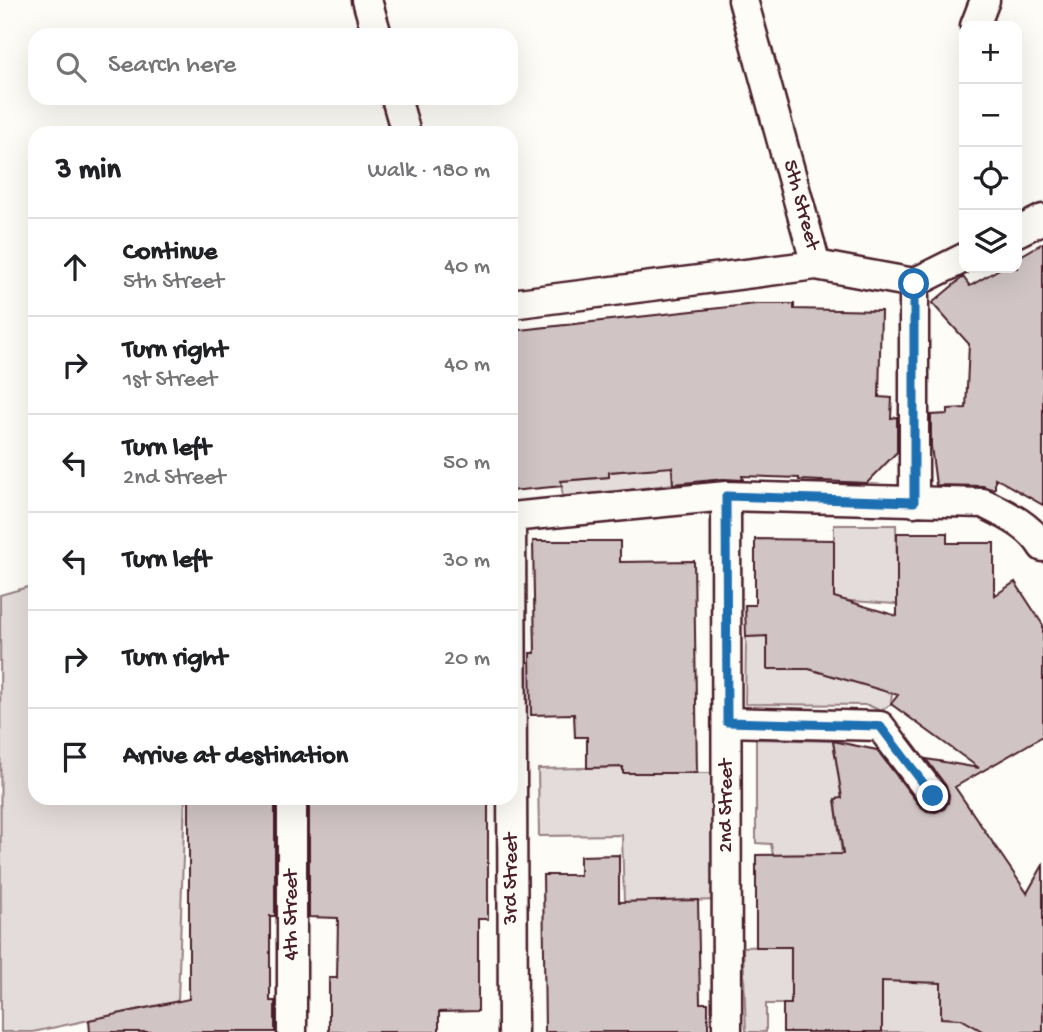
<!DOCTYPE html>
<html lang="en">
<head>
<meta charset="utf-8">
<style>
  body { margin:0; font-family:"Gochi Hand",sans-serif; background:#f2f2f2; color:#202124 }
  .controls { position:absolute; right:21px; top:21px; display:grid; overflow:hidden; border-radius:14px; box-shadow:0 7px 28px #0002 }
  .controls button { width:63px; height:63px; display:grid; place-items:center; padding:0; border:0; border-bottom:2px solid #e0e0e0; background:#fff; color:#202124; font:35px sans-serif }
  .stop { position:absolute; width:21px; height:21px; margin:-16px; border:5px solid #1f6fb2; border-radius:50%; background:#fff }
  .stop.end { background:#1f6fb2; border-color:#fff; box-shadow:0 2px 7px #0008 }
  .list { margin:0; padding:0; list-style:none }
  h2 { display:flex; justify-content:space-between; align-items:center; height:91px; margin:0; padding:0 28px; font-size:30px }
  h2 small { font-size:23px; font-weight:400; color:#757577 }
  .list li { display:grid; grid-template-columns:46px 1fr auto; gap:21px; align-items:center; box-sizing:border-box; height:98px; padding:0 28px; border-top:2px solid #e0e0e0 }
  .list b { display:block; font-size:26px; white-space:nowrap }
  .list p { margin:0; font-size:23px; white-space:nowrap; color:#757577 }
  .list em { font-size:23px; font-style:normal; color:#757577 }
  .icon { flex:none; width:38px; height:38px; fill:none; stroke:currentColor; stroke-width:2; stroke-linecap:round; stroke-linejoin:round }
  .map { position:relative; flex:none; width:1043px; height:1032px; overflow:hidden }
  .search { position:absolute; background:#fff; box-shadow:0 7px 28px #0002; left:28px; top:28px; width:490px; height:77px; display:flex; align-items:center; gap:18px; box-sizing:border-box; padding:0 24px; border-radius:21px; color:#757577; font-size:26px }
  .panel { position:absolute; background:#fff; box-shadow:0 7px 28px #0002; left:28px; top:126px; width:490px; height:679px; border-radius:21px }
  .map>svg:first-child { display:block }
  .green { fill:#e3dcda; stroke:#967e82; stroke-width:2 }
  .building { fill:#d0c5c4; stroke:#4a1f2b; stroke-width:2 }
  .lines { fill:none; stroke-linecap:round; stroke-linejoin:round }
  .minor-casing { stroke:#4a1f2b; stroke-width:33 }
  .minor { stroke:#fdfcf7; stroke-width:28 }
  .route { stroke:#1f6fb2; stroke-width:9 }
  .labels { text-anchor:middle; dominant-baseline:central; stroke-width:7; stroke-linejoin:round; paint-order:stroke }
  .street-label { font-size:21px; fill:#4a1f2b; stroke:#fdfcf7 }
</style>
</head>
<body>
<div class="map">
<svg width="1043" height="1032" viewBox="0 0 1043 1032">
  <rect width="100%" height="100%" fill="#fdfcf7"/>
  <filter id="ink" filterUnits="userSpaceOnUse"><feTurbulence type="fractalNoise" baseFrequency=".0143" numOctaves="2"/><feDisplacementMap in="SourceGraphic" scale="14" xChannelSelector="R" yChannelSelector="G"/><feConvolveMatrix kernelMatrix="1 2 1 2 8 2 1 2 1" color-interpolation-filters="sRGB"/></filter>
  <g filter="url(#ink)">
    <!-- green -->
    <path class="green" d="M670 440 673 484 563 499 561 481 609 477V472L653 468Z
      M834 525H896L897 567 908 605 823 599 834 589Z
      M35 585V798H185L178 1001 33 1032H1L0 595Z
      M767 636 768 669H809L892 693 891 704 881 711 868 705 745 704 746 637Z
      M756 739 833 741 842 798 835 799 842 854 773 855 771 844 756 843Z
      M623 767V773H722L725 900 624 902 622 835 539 836 538 769Z
      M897 943 941 983V1018L987 1019 979 1032H882L791 1004H766V1032H746L743 947Z"/>
    <!-- building -->
    <path class="building" d="M1043 243V505L995 478V488L991 489 983 486 936 485 931 446V415L948 414V409L966 408 969 344 932 303 963 277 970 286 1001 268H1017V258Z
      M756 304H794V309L881 311 879 397 892 398 891 418 897 417V452L867 483 799 480V478L742 476 743 480 724 479 673 484 672 467 609 472V477L561 481 562 486 511 491V331Z
      M897 533H947V543H994V596L1015 582 1043 625V736L955 787 1027 893 1043 865V1032H984L961 1019 941 1018V983L882 981V1032H783V1004H791V947H756V855L843 854 835 799 842 798 833 741 877 750 920 806 927 811 936 812 944 809 948 803 949 795 946 786 926 759 979 768 891 704 898 695 809 669H767V636L746 637 745 605H755V539L834 540V597L897 616Z
      M533 541H620V562L694 561 697 773H623V767L587 768V737H575L574 714 531 715 530 653H535Z
      M189 798H275V916H270V1001H275V1032H90L89 1020 189 999Z
      M309 798H465V801L488 800V919H478V1011L439 1012V1032H329V978H337L338 918 309 917Z
      M619 855V902L698 900 700 1003H708V1032H545L543 875H580V856Z"/>
    <g class="lines">
      <defs>
        <path id="minor" d="M367 0 377 35
          M743 0 816 265
          M975 26 985 0
          M396 98 406 133
          M1017 232 1043 219
          M914 283V502
          M914 283 964 258
          M511 304 816 265 914 283
          M726 496 727 1032
          M511 517 726 496 983 503C1005 514 1030 525 1043 547
          M511 517 513 1032
          M727 722 880 726 933 796
          M292 1032V798"/>
      </defs>
      <!-- minor casing -->
      <use href="#minor" class="minor-casing"/>
      <!-- minor -->
      <use href="#minor" class="minor"/>
    </g>
  </g>
  <g class="lines" filter="url(#ink)">
    <!-- route -->
    <path class="route" d="M914 284V502L726 496 727 722 880 726 933 796"/>
  </g>
  <g class="labels">
    <!-- street labels -->
    <g class="street-label">
      <text transform="translate(800 205) rotate(75)">5th Street</text>
      <text transform="translate(727 806) rotate(-90)">2nd Street</text>
      <text transform="translate(512 879) rotate(-90)">3rd Street</text>
      <text transform="translate(292 915) rotate(-90)">4th Street</text>
    </g>
  </g>
</svg>
<div class="controls">
<button>+</button>
<button>−</button>
<button><svg class="icon" aria-label="locate" viewBox="0 0 24 24"><circle cx="12" cy="12" r="6"/><path d="M12 2v4M12 18v4M2 12h4M18 12h4"/></svg></button>
<button><svg class="icon" aria-label="layers" viewBox="0 0 24 24"><path d="M12 4l9 5-9 5-9-5zM3 14l9 5 9-5"/></svg></button>
</div>
<div class="stop" style="left:914px;top:284px"></div>
<div class="stop end" style="left:933px;top:796px"></div>
<div class="search"><svg class="icon" aria-label="search" viewBox="0 0 24 24"><circle cx="10" cy="10" r="6"/><path d="M15 15l6 6"/></svg>Search here</div>
<section class="panel">
<h2>3 min<small>Walk · 180 m</small></h2>
<ul class="list">
<li><svg class="icon" aria-label="ahead" viewBox="0 0 24 24"><path d="M12 20V5M6 11l6-6 6 6"/></svg><div><b>Continue</b><p>5th Street</p></div><em>40 m</em></li>
<li><svg class="icon" aria-label="right" viewBox="0 0 24 24"><path d="M7 20v-9h11M14 6l5 5-5 5"/></svg><div><b>Turn right</b><p>1st Street</p></div><em>40 m</em></li>
<li><svg class="icon" aria-label="left" viewBox="0 0 24 24"><path d="M17 20v-9H6M10 6l-5 5 5 5"/></svg><div><b>Turn left</b><p>2nd Street</p></div><em>50 m</em></li>
<li><svg class="icon" aria-label="left" viewBox="0 0 24 24"><path d="M17 20v-9H6M10 6l-5 5 5 5"/></svg><div><b>Turn left</b></div><em>30 m</em></li>
<li><svg class="icon" aria-label="right" viewBox="0 0 24 24"><path d="M7 20v-9h11M14 6l5 5-5 5"/></svg><div><b>Turn right</b></div><em>20 m</em></li>
<li><svg class="icon" aria-label="arrive" viewBox="0 0 24 24"><path d="M6 21V4h12l-3 4 3 4H6"/></svg><div><b>Arrive at destination</b></div></li>
</ul>
</section>
</div>
</body>
</html>
